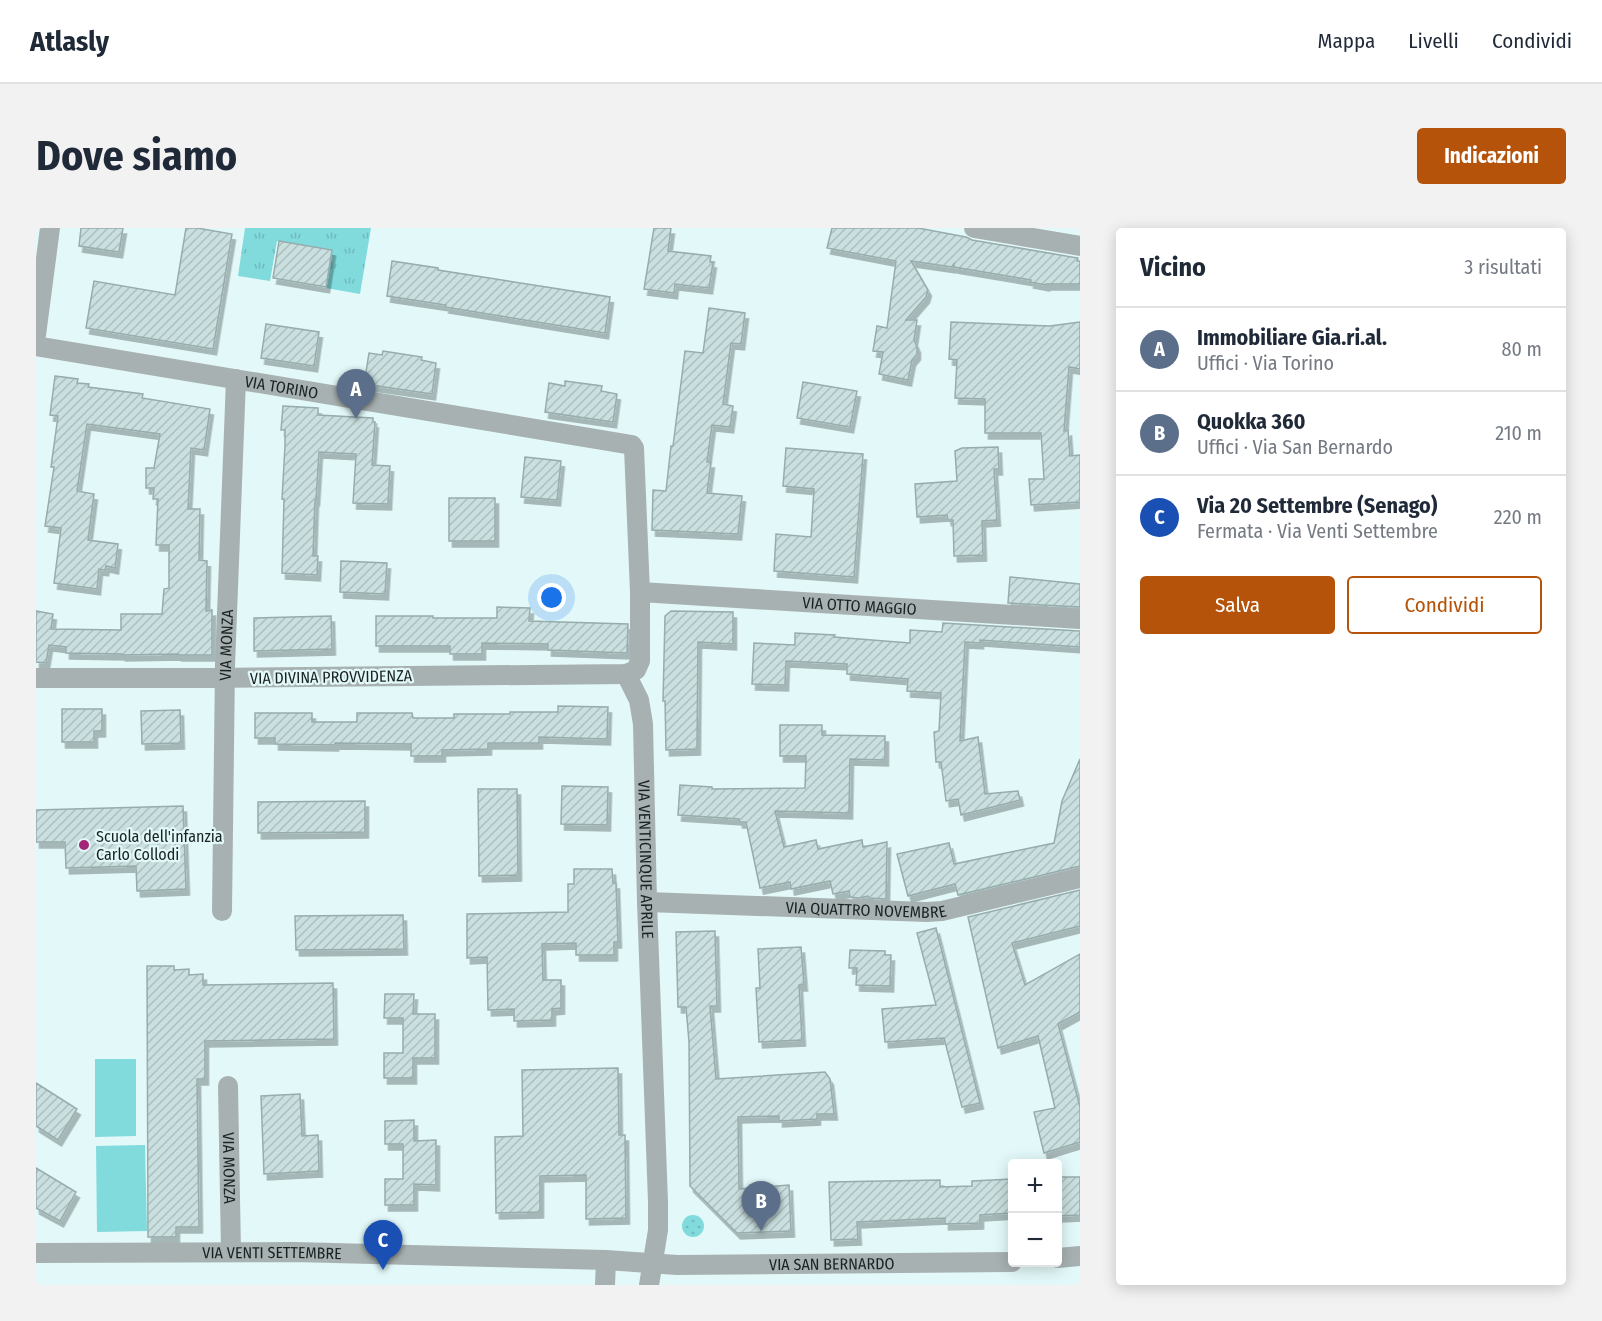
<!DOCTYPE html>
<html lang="it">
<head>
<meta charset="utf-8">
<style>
  body { margin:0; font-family:"Fira Sans Condensed",sans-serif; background:#f2f2f3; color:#1f2937 }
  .controls { position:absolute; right:18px; bottom:18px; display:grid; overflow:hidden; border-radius:6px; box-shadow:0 3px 15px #0003 }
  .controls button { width:54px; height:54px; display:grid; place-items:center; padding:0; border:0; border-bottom:2px solid #e0e1e3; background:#fff; color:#1f2937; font:30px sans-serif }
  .you { position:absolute; left:516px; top:370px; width:21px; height:21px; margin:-15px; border:4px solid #fff; border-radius:50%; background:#1a73e8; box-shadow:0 0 0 9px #1a73e833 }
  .badge { display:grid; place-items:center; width:39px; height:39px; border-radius:50%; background:#b45309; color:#fff; font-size:20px; font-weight:700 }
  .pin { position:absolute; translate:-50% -50px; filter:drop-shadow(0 2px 3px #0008) }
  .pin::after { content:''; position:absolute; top:32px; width:21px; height:18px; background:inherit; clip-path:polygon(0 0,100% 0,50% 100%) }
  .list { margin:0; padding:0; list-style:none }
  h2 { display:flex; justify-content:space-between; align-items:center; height:78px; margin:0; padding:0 24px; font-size:26px }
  h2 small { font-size:20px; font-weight:400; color:#747a83 }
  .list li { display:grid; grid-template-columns:39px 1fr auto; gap:18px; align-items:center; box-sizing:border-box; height:84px; padding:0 24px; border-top:2px solid #e0e1e3 }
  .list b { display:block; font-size:22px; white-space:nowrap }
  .list p { margin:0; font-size:20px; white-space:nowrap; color:#747a83 }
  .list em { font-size:20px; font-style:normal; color:#747a83 }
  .actions { display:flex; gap:12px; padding:18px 24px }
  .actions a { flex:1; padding:14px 0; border:2px solid #b45309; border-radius:6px; text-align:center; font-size:21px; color:#b45309 }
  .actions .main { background:#b45309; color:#fff }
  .map { position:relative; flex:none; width:1044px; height:1057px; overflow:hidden; border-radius:6px }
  header { display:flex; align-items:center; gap:36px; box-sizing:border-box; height:84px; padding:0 30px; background:#fff; border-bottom:2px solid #e0e1e3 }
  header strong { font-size:28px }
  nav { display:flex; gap:33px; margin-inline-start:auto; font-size:21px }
  .intro { display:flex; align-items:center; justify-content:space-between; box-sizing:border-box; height:144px; padding:0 36px }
  h1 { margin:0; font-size:42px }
  .button { padding:15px 27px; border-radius:6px; background:#b45309; color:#fff; font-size:21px; font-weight:700 }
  main { display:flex; gap:36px; padding:0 36px }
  aside { flex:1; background:#fff; border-radius:6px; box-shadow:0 3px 15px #0003 }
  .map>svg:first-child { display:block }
  .grass { fill:url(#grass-dots) }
  .park { fill:url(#park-tufts) }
  .garden { fill:#81dadc }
  .building { fill:url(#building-hatch); stroke:#97acac; stroke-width:1.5; filter:url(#shadow) }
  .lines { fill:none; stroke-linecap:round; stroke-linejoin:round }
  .minor { stroke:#a8b1b1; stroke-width:20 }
  .poi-dot { fill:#a42576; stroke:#e3f9f9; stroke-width:2 }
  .labels { text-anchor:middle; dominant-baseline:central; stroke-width:4.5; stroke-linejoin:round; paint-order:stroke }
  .street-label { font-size:16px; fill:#1a2222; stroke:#e3f9f9 }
  .poi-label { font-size:16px; fill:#1a2222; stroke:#e3f9f9; text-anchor:start }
</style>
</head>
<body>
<header>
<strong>Atlasly</strong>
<nav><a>Mappa</a><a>Livelli</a><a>Condividi</a></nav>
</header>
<div class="intro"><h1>Dove siamo</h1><a class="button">Indicazioni</a></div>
<main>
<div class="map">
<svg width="1044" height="1057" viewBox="0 0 1044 1057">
  <defs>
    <pattern id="grass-dots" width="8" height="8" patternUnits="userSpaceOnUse" patternTransform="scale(1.5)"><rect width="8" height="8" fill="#81dadc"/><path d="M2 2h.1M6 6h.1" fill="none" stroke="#6fbbbc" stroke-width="1.8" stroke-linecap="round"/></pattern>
    <pattern id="park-tufts" width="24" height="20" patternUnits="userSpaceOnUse" patternTransform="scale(1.5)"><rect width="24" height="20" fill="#81dadc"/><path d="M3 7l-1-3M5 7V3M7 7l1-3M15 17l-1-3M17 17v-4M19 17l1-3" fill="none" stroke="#6fbbbc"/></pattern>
    <pattern id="building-hatch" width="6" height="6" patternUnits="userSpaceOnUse" patternTransform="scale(1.5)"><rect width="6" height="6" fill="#cadfdf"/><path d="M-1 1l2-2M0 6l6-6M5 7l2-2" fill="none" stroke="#adbfbf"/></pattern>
    <filter id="shadow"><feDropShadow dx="3.5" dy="6" stdDeviation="0" flood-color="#0004"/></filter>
  </defs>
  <rect width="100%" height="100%" fill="#e3f9f9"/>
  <!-- grass -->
  <path class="grass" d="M646 998a11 11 0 1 1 22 0a11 11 0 1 1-22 0Z"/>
  <!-- park -->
  <path class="park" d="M209 0H335L324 66 290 60 296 22 241 13 234 53 202 48Z"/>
  <!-- garden -->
  <path class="garden" d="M59 831H100V908L59 909Z
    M109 917 111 1003 61 1004 60 918Z"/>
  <!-- building -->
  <path class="building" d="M45 0H87L83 24 43 18Z
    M150 0H161L196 6 177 121 50 100 58 53 139 67Z
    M618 0H635L632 23 675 28 674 34H677L673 60 639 56 638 65 608 61Z
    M796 0H882L930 9 936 12 1042 30 1041 33H1044V56H1010V57L994 54 995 52 918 39V36L916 39 875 33 892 62 890 69 870 92H881L878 112 881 119V126L876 132 872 152 843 146 847 124 837 123 841 98 851 100 860 33 791 20Z
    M243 13 296 22 290 59 237 50Z
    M356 33 402 40V42L574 69 569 105 409 79 410 77 351 68Z
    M673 80 709 85 705 116 695 115 687 176 697 178 694 199 676 197 671 234H675L671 265 706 268 702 306 616 302 617 262 630 263 635 218H637L649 123 667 125Z
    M915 94 1014 98 1044 94V141L1033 139 1028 203 1032 202 1034 228 1044 227V274L995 277 993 251H1008L1005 205H949V171L919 170 921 132 913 131Z
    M230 96 283 104 278 138 225 130Z
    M347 123 386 129 385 132 400 135 396 166 328 156 333 125 346 127Z
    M19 148 42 151 41 155 53 156 52 159 107 166 106 170 174 181 168 222 155 220 152 281H164L163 332 171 333 170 383 176 382V427H142V426L86 427V426L30 425V419L13 417 10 435 0 434V383L17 386 15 401 85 402V386H126L128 361 133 360V317H120L122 271H117L118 260H110V240H118L124 206 51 196 41 263 58 266 52 312 82 316 79 340 70 338 69 342 63 341 61 361 18 355 25 300 9 298 18 239H15L22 188 14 187Z
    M529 153 566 158 565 163 581 166 577 194 509 184 513 155 529 158Z
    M767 154 821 163 814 199 761 190Z
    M247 178 282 180V187L337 190V194H339L336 237 354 238 352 276 317 275 320 226 283 224 280 272H279L277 328H282L281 347 246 345 248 271H246L249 218V202H245Z
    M962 219 963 241H958L961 292 946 293 947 327 918 328 917 292H912L911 287 881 289 879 256 921 253 919 223 926 220Z
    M750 220 827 226 818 349 738 343 740 306 775 309 778 261 747 258Z
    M489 229 525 233 521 272 485 269Z
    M413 270H459V313H413Z
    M305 333 351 335 349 366 304 364Z
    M974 349 1044 356V379L972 375Z
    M461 379 494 380 493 393 592 396 591 425 512 422V416L446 415V426H414V418H340V388H397V390H461Z
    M635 383 697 384V416L662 414 661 521 630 522 629 473H627L629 388Z
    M295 388 296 421 218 423V390Z
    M907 395 1044 403V419L944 412V415L929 414 924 513 942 509 949 566 982 563 984 572 925 587 922 571 910 573 905 534H900L898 504 903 503 905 465 871 463 872 451 811 446V436L750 433 749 457 716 456 718 415 759 417V405L799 407 798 409 874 415V402L906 404Z
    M522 478 572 479 571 511 503 509V515H452V521L406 522V528H375V516L299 515V517L239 516V510H219V485H276V494H321V485H376L377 490H418V486H474V484H522Z
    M26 481H66V503H58V514H26Z
    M144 482 145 515 106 516 105 483Z
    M744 497H786V507L849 508V532L814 531 813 585 739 583 748 619 780 612 782 621 826 612 827 619 851 614 850 671 833 670 832 668 823 670 814 669 813 663 797 666 794 653 755 661 754 654 724 660 710 594H703V591L642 587 644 557 676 559V561L769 560 770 528H744Z
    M1044 531V638L922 667 919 656 872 668 861 626 913 615 918 636 1018 615 1026 573Z
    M526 558 572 559 571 597 525 596Z
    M442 561H481L482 647 443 648Z
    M329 573V604L222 605V574Z
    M147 578 150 661 101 663 100 638 30 640 29 614H0V582Z
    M538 641H576L577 655H580L582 714H578V727H540V715L506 716 507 752H525V780L516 781V792L478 793V781L452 782 451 729 431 730V686L532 684V656H538Z
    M1044 662V698L976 715 989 757 1044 726V784L1022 796 1044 879V914L1008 925 998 884 1019 880 1002 808 962 820 932 689Z
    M367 687 368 721 260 722 259 688Z
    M900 700 944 875 926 879 908 810 849 814 846 781 900 777 881 705Z
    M679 703 681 778H674L680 851 789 844 794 851 798 886H781V891L743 893V888L702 889 703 961 753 957 755 1003 701 1005 654 958 653 814 650 779H642L640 704Z
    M765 719 768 757H763L766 812 723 814 720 760H724L722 721Z
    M814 722 849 723V727H855L854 758 820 757 821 740H813Z
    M111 738H138V742L153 741V747L167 746V757L297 755 298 811 169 813V851H161L163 999H140V1009H112Z
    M349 766H378L377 786H399V830H377V850H348V825H367V790H348Z
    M582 840 583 907H589L590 990 550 991V947L504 948V984L460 985 459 909 487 908 486 842Z
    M0 855 41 881 22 912 0 898Z
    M264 866 266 908 282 907 283 943 228 946 225 868Z
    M378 892V913L400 912V957L378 956V977H349V951H367V916H349V893Z
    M0 940 40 964 24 993 0 980Z
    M1022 949H1044V987L1022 988Z
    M976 951V985L944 987V995L909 996V990L821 994 822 1011 795 1012 793 954 904 952V959L936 958V953Z"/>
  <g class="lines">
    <!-- minor -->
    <g class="minor">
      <path d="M938 0 1044 18"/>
      <path d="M0 107 14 0"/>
      <path id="s1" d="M0 118 596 217 598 220 604 364V433L600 442 590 446 174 450H0"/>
      <path id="s2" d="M604 364 1044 391"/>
      <path id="s3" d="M590 446 603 472 607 496 611 674 622 974V1002L613 1057"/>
      <path id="s4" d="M611 674 891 684 906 683 1044 650"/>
      <path id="s5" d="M186 683 189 438 200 151"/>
      <path id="s6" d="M192 858 195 1024"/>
      <path id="s7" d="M0 1025 258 1024 570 1032 641 1037 976 1034"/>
      <path d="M1022 1030 1044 1028"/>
      <path d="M569 1057 570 1032"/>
    </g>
  </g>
  <!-- markers -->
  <circle class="poi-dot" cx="48" cy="617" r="6"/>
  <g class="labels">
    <!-- street labels -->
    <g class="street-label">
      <text stroke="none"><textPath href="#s1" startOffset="249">VIA TORINO</textPath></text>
      <text stroke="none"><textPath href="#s2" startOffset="220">VIA OTTO MAGGIO</textPath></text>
      <text stroke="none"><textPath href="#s5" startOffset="266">VIA MONZA</textPath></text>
      <text transform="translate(295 449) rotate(-1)">VIA DIVINA PROVVIDENZA</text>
      <text stroke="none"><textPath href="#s3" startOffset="189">VIA VENTICINQUE APRILE</textPath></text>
      <text stroke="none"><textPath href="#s4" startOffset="219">VIA QUATTRO NOVEMBRE</textPath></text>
      <text stroke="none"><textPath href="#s6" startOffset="82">VIA MONZA</textPath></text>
      <text stroke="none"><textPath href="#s7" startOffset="236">VIA VENTI SETTEMBRE</textPath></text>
      <text stroke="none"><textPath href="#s7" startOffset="796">VIA SAN BERNARDO</textPath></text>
    </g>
    <!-- poi labels -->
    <g class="poi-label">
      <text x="60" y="608">Scuola dell'infanzia<tspan x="60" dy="18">Carlo Collodi</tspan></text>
    </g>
  </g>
</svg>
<div class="controls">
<button>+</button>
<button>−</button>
</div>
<div class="you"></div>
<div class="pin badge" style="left:320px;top:191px;background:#5c6f8a">A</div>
<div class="pin badge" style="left:725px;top:1003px;background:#5c6f8a">B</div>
<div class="pin badge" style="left:347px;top:1042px;background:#1a4fb4">C</div>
</div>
<aside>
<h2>Vicino<small>3 risultati</small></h2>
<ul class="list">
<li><span class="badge" style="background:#5c6f8a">A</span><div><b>Immobiliare Gia.ri.al.</b><p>Uffici · Via Torino</p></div><em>80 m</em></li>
<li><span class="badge" style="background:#5c6f8a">B</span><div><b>Quokka 360</b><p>Uffici · Via San Bernardo</p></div><em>210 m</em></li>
<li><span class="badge" style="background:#1a4fb4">C</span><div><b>Via 20 Settembre (Senago)</b><p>Fermata · Via Venti Settembre</p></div><em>220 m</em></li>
</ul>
<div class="actions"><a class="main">Salva</a><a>Condividi</a></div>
</aside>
</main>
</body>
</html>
